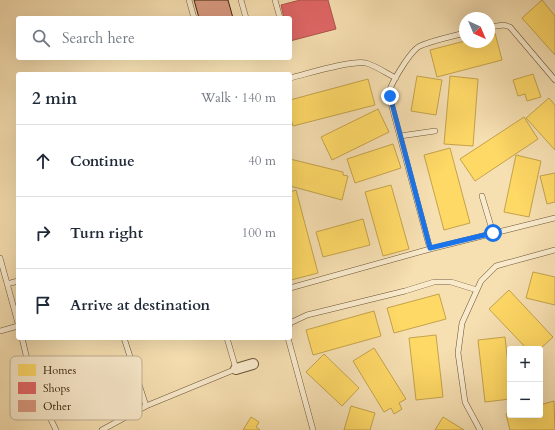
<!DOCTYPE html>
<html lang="en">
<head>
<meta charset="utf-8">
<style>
  body { margin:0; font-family:Cardo,serif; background:#f2f2f3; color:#1f2937 }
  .controls { position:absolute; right:12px; bottom:12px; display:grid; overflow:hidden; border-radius:4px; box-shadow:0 4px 16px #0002 }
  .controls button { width:36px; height:36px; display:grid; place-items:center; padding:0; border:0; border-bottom:1px solid #e0e1e3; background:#fff; color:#1f2937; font:20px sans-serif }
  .compass { position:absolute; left:459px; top:12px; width:36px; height:36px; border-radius:50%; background:#fff; box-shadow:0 4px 16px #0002; rotate:136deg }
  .stop { position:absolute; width:12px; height:12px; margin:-9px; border:3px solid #1a73e8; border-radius:50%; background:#fff }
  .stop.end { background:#1a73e8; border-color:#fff; box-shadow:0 1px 4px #0008 }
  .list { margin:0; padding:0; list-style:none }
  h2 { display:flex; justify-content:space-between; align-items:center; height:52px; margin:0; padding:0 16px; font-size:17px }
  h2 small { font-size:13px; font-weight:400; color:#747a83 }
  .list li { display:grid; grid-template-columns:26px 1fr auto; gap:12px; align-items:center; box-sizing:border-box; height:72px; padding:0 16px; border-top:1px solid #e0e1e3 }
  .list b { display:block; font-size:15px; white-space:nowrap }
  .list em { font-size:13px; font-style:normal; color:#747a83 }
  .icon { flex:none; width:22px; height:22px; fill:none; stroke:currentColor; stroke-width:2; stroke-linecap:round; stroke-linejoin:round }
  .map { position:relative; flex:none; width:555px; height:430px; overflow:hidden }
  .search { position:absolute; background:#fff; box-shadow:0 4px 16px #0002; left:16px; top:16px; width:276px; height:44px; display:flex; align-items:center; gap:10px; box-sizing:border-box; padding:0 14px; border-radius:4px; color:#747a83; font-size:15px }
  .panel { position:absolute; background:#fff; box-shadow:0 4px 16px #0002; left:16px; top:72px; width:276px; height:268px; border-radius:4px }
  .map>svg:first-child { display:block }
  .homes { fill:#ffd966; stroke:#c4a34b }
  .shops { fill:#e06666; stroke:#ae534b }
  .building { fill:#d99980; stroke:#3b260c }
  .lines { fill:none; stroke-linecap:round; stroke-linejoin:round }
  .service-casing { stroke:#6a5435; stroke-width:6 }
  .minor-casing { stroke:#6a5435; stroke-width:12 }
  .service { stroke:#f9eacc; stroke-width:5 }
  .minor { stroke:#f9eacc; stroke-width:10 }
  .route { stroke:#1a73e8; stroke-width:5 }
  .key { fill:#f9eacc; stroke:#c0af92; stroke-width:1 }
  .key-label { font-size:11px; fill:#3b260c }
</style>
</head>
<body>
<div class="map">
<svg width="555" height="430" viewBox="0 0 555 430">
  <rect width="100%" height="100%" fill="#f6dfb1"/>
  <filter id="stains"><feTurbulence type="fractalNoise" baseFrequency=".005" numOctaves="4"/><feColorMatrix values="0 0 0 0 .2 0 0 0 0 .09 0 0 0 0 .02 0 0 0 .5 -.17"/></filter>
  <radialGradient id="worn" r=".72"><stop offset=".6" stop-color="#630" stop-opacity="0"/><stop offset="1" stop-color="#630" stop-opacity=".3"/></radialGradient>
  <!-- homes -->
  <path class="homes" d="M542 0 555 16V55L522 18Z
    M495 33 502 60 437 77 430 50 465 41V42H489V34Z
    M533 74 541 97 527 101 525 94 518 96 513 80Z
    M417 76 442 80 436 115 411 111Z
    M450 76 478 79 473 146 444 144Z
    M368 79 375 105 293 126 290 115V100Z
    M549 98 555 105V150L526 118Z
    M378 109 389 132 332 160 321 137Z
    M524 117 538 139 475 181 460 159Z
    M393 144 401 168 355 183 347 159Z
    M450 148 470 223 444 230 424 155Z
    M516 155 541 161 529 217 504 212Z
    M290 159 343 172V175L348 176 342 200 290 186Z
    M555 173V202L547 204 540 176Z
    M391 185 409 249 383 256 365 192Z
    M296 190 318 273 291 280 290 275V192Z
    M363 219 370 245 323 257 316 232Z
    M533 272 555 277V305L526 298Z
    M509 290 553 337 540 349H527L489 309Z
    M439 294 446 319 394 333 387 308Z
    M374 311 381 336 313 355 306 330Z
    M436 335 443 397 416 400 409 338Z
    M505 337 510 384V399L485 402 478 340Z
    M374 348 406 399 399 403 402 409 394 414 391 408 384 412 353 361Z
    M324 354 359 388 342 406 306 372Z
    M554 401 555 430H510L506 414 510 413V415H540V405Z
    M351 406 375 413 370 430H344Z
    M251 417 259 422 256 427 260 430H243Z
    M443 417 464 430H435Z"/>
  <!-- shops -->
  <path class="shops" d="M300 0H328L336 29 290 41V18H284L281 5Z"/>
  <!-- building -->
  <path class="building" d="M194 0H228L233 18H199Z"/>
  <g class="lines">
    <defs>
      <path id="service" d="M189 0 194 18
        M241 0 246 18
        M275 0 280 18
        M489 27 504 25 510 27 555 80
        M290 78C307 74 350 60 366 63 376 66 386 73 396 78
        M400 136 435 131
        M482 196 493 233
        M430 249 392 107C391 101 388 95 390 89 394 79 411 50 420 46 434 40 450 37 465 33
        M0 258 18 323
        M7 284 18 281
        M290 288 430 249 555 218
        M290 324V323L307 315 405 291 434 282H451L477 290
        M0 331 18 326
        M22 338 32 380 56 430
        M124 338 146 406
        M288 338 313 430
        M102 430 146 406 236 369 227 338
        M480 430 465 402 458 353 462 323 481 281 496 266 555 250"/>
      <path id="minor" d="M236 369 253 364"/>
    </defs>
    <!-- service casing -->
    <use href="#service" class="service-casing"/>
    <!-- minor casing -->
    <use href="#minor" class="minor-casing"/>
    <!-- service -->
    <use href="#service" class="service"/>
    <!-- minor -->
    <use href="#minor" class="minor"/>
  </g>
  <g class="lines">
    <!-- route -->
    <path class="route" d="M390 96 430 248 493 233"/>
  </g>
  <!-- legend -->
  <rect x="10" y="356" width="132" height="64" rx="6" class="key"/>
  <rect x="18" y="364" width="18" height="12" fill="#ffd966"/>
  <rect x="18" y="382" width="18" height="12" fill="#e06666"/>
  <rect x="18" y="400" width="18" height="12" fill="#d99980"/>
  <g class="key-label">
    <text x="43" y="374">Homes</text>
    <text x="43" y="392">Shops</text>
    <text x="43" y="410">Other</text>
  </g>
  <rect width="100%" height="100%" filter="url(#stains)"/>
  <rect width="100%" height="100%" fill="url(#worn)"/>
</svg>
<div class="controls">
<button>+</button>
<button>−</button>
</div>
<svg class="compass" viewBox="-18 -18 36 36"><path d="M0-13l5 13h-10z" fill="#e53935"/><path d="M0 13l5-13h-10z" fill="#747a83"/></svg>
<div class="stop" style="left:493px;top:233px"></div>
<div class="stop end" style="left:390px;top:96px"></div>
<div class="search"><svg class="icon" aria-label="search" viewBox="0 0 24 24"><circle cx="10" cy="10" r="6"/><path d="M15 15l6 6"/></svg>Search here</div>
<section class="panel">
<h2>2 min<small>Walk · 140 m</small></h2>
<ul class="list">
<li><svg class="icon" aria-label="ahead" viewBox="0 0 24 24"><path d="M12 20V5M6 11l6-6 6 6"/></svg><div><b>Continue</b></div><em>40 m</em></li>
<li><svg class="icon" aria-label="right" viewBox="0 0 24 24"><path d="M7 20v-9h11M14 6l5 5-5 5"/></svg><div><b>Turn right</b></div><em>100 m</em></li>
<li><svg class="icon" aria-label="arrive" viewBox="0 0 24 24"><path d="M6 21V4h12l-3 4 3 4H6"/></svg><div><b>Arrive at destination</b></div></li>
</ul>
</section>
</div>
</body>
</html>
